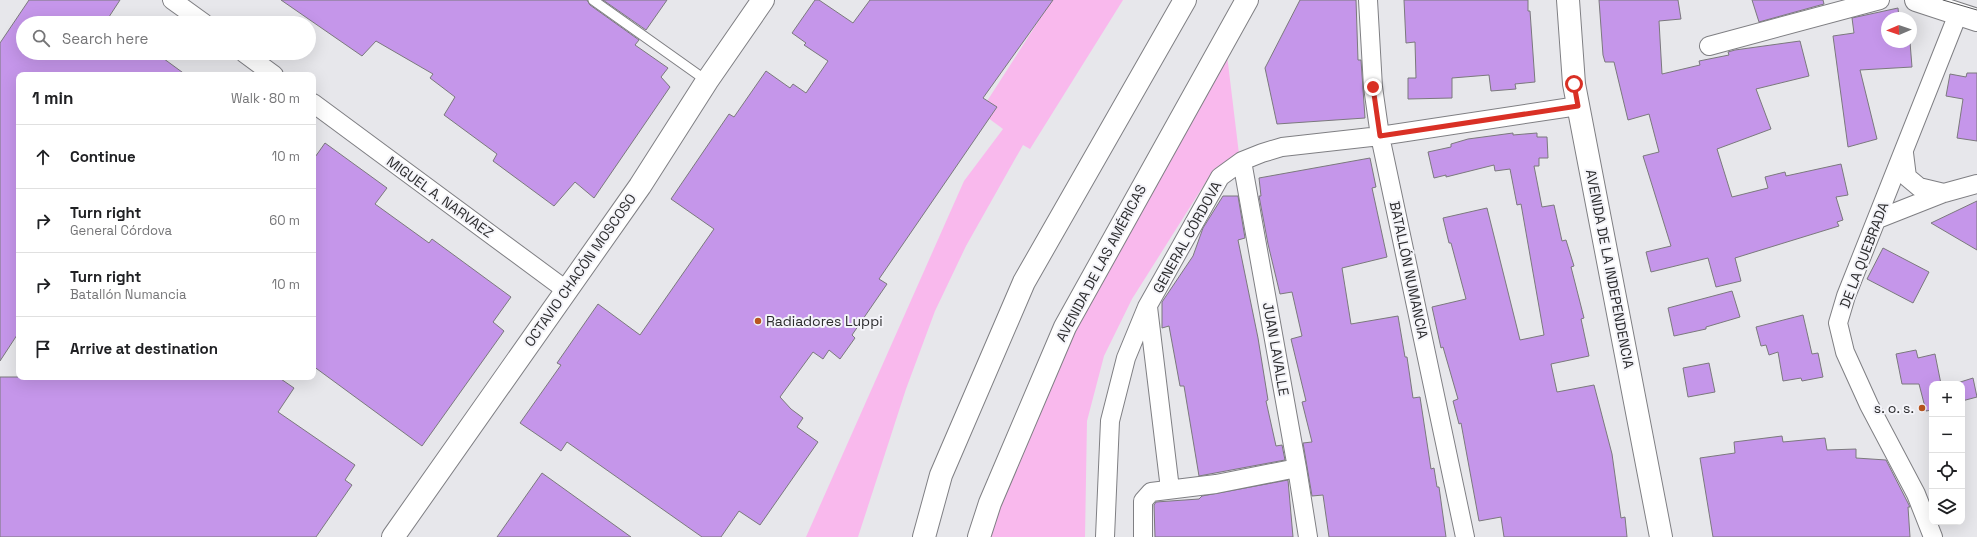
<!DOCTYPE html>
<html lang="en">
<head>
<meta charset="utf-8">
<style>
  body { margin:0; font-family:"Space Grotesk",sans-serif; background:#f6f6f6; color:#202124 }
  .controls { position:absolute; right:12px; bottom:12px; display:grid; overflow:hidden; border-radius:8px; box-shadow:0 4px 16px #0002 }
  .controls button { width:36px; height:36px; display:grid; place-items:center; padding:0; border:0; border-bottom:1px solid #e0e0e0; background:#fff; color:#202124; font:20px sans-serif }
  .compass { position:absolute; left:1881px; top:12px; width:36px; height:36px; border-radius:50%; background:#fff; box-shadow:0 4px 16px #0002; rotate:268deg }
  .stop { position:absolute; width:12px; height:12px; margin:-9px; border:3px solid #d93025; border-radius:50%; background:#fff }
  .stop.end { background:#d93025; border-color:#fff; box-shadow:0 1px 4px #0008 }
  .list { margin:0; padding:0; list-style:none }
  h2 { display:flex; justify-content:space-between; align-items:center; height:52px; margin:0; padding:0 16px; font-size:17px }
  h2 small { font-size:13px; font-weight:400; color:#757577 }
  .list li { display:grid; grid-template-columns:26px 1fr auto; gap:12px; align-items:center; box-sizing:border-box; height:64px; padding:0 16px; border-top:1px solid #e0e0e0 }
  .list b { display:block; font-size:15px; white-space:nowrap }
  .list p { margin:0; font-size:13px; white-space:nowrap; color:#757577 }
  .list em { font-size:13px; font-style:normal; color:#757577 }
  .icon { flex:none; width:22px; height:22px; fill:none; stroke:currentColor; stroke-width:2; stroke-linecap:round; stroke-linejoin:round }
  .map { position:relative; flex:none; width:1977px; height:537px; overflow:hidden }
  .search { position:absolute; background:#fff; box-shadow:0 4px 16px #0002; left:16px; top:16px; width:300px; height:44px; display:flex; align-items:center; gap:10px; box-sizing:border-box; padding:0 14px; border-radius:22px; color:#757577; font-size:15px }
  .panel { position:absolute; background:#fff; box-shadow:0 4px 16px #0002; left:16px; top:72px; width:300px; height:308px; border-radius:8px }
  .map>svg:first-child { display:block }
  .green { fill:#f9b9ed }
  .building { fill:#c596ea; stroke:#7b797d }
  .lines { fill:none; stroke-linecap:round; stroke-linejoin:round }
  .service-casing { stroke:#7f7f83; stroke-width:11 }
  .minor-casing { stroke:#7f7f83; stroke-width:20 }
  .tertiary-casing { stroke:#7f7f83; stroke-width:24 }
  .secondary-casing { stroke:#7f7f83; stroke-width:24 }
  .primary-casing { stroke:#7f7f83; stroke-width:24 }
  .service { stroke:#fff; stroke-width:9 }
  .minor { stroke:#fff; stroke-width:18 }
  .tertiary { stroke:#fff; stroke-width:22 }
  .secondary { stroke:#fff; stroke-width:22 }
  .primary { stroke:#fff; stroke-width:22 }
  .tram { stroke:#525255; stroke-width:1 }
  .route { stroke:#d93025; stroke-width:5 }
  .poi-dot { fill:#b9561f; stroke:#f4f4f9; stroke-width:1.5 }
  .labels { text-anchor:middle; dominant-baseline:central; stroke-width:4; stroke-linejoin:round; paint-order:stroke }
  .street-label { font-size:14px; fill:#2c2c2e; stroke:#f4f4f9 }
  .poi-label { font-size:14px; fill:#2c2c2e; stroke:#f4f4f9; text-anchor:start }
</style>
</head>
<body>
<div class="map">
<svg width="1977" height="537" viewBox="0 0 1977 537">
  <rect width="100%" height="100%" fill="#e7e7eb"/>
  <!-- green -->
  <path class="green" d="M1052 0H1123L1030 149 1023 145 966 246 935 311 906 389 858 537H806L964 181 1003 129 980 112Z
    M1227 55 1239 154 1214 169 1132 299 1104 356 1087 421 1085 537H990L999 506 1071 329Z"/>
  <!-- building -->
  <path class="building" d="M29 0H120L105 23H23V53H156L186 75H19V332L0 361V43Z
    M281 0H587L590 5 639 40 635 45 668 68 661 77 670 87 594 198 575 182 554 206 493 161 497 154 444 115 455 97 430 78 433 74 376 41 362 56Z
    M603 0H667L646 30Z
    M815 0H819L853 23 870 0H1053L983 98 997 107 879 279 887 284 852 335 855 338 840 359 829 350 823 359 813 352 780 397 791 409 803 418 797 427 818 442 760 525 739 511 721 537H702L567 442 561 451 520 423 561 365 557 363 598 304 640 335 714 229 671 199 729 114 734 117 766 71 790 88 793 84 806 93 828 61 804 45 806 43 792 33Z
    M1300 0H1356L1358 60H1361L1365 118 1277 124 1265 68Z
    M1404 0H1528V11H1530L1535 82 1515 84 1516 89 1491 91 1489 75 1452 78V98L1408 99V78H1416L1415 42 1406 43Z
    M1599 0H1678L1681 19 1659 21 1662 74 1700 65 1699 61 1729 55 1728 52 1735 50 1800 41 1809 76 1756 89 1771 129 1717 149 1732 197 1768 188 1765 177 1785 172 1786 176 1841 164 1848 195 1836 197 1843 220 1837 222 1839 226 1735 258 1741 281 1716 287 1708 258 1651 272 1646 252 1671 246 1643 156 1659 152 1649 114 1628 120 1614 62H1605L1603 55Z
    M1752 0H1823L1824 4 1759 22Z
    M1898 8 1899 18H1887V42H1910L1912 67 1860 70 1877 139 1848 147 1833 36 1854 33 1852 18Z
    M1967 73H1977V141L1957 138 1963 99 1946 96 1950 74 1966 77Z
    M1513 133V135L1537 133V137H1547L1548 158H1539V166H1534L1542 207 1554 205 1562 241 1566 240 1574 266 1571 267 1584 318 1581 319 1589 356 1551 364 1557 392 1594 385 1612 454 1621 518 1625 517 1627 537H1504L1501 517 1479 521 1461 423 1459 424 1453 401 1458 399 1443 347 1441 348 1432 307 1466 299 1451 243H1449L1443 218 1487 208 1520 340 1544 335 1521 204 1517 205 1510 169 1495 171 1494 165 1446 177V175L1434 178 1428 152 1451 147V144L1468 139Z
    M325 143 387 188 375 204 429 243 432 239 511 297 493 322 504 331 422 446 313 366V160Z
    M1370 158 1376 187 1372 188 1387 257 1342 268 1351 324 1398 316 1405 357H1407L1413 398 1420 397 1431 469 1434 468 1437 487H1439L1446 537H1329L1323 495 1312 496 1303 443 1312 442 1302 402 1306 401 1291 339 1302 336 1292 292 1280 294 1268 244 1259 196H1261L1259 178Z
    M1223 196H1238L1245 238 1238 240 1258 338 1268 400 1266 401 1276 446 1282 445 1285 460 1199 476 1184 386H1180L1169 326 1162 328V302L1193 256 1203 228Z
    M1977 201V250L1931 223Z
    M1883 248 1929 272 1913 303 1867 279Z
    M1732 291 1740 317 1706 327V329L1674 336 1668 308Z
    M1803 315 1812 354 1818 353 1823 377 1802 381 1801 378 1783 381 1778 352 1769 355 1766 345 1761 346 1756 327Z
    M1916 350 1918 358 1935 354 1941 384H1932V410L1926 411 1919 384H1902L1896 354Z
    M1709 363 1715 392 1688 397 1683 368Z
    M0 377H278L294 388 278 412 355 465 345 480 352 485 316 537H0Z
    M1973 378 1977 397 1962 401V384H1954Z
    M1782 436 1783 442 1825 438 1827 450 1856 449V458L1886 460 1910 507H1908L1910 537H1713L1700 458 1735 453 1734 442Z
    M542 473 631 537H497Z
    M1288 480 1293 537H1155L1154 505 1156 502 1199 499 1202 496Z"/>
  <g class="lines">
    <defs>
      <path id="service" d="M593 0 707 81"/>
      <path id="minor" d="M172 0 204 23
        M1368 0 1373 87 1380 136 1465 537
        M1709 46 1880 0
        M244 53 274 75
        M313 103 566 290
        M1904 153 1907 177 1919 187 1944 193
        M1242 161 1297 468 1308 537
        M1878 219 1944 193 1977 184
        M1148 307 1170 489
        M1105 537 1110 421 1126 358 1147 307 1220 177 1242 161 1262 153 1282 147 1380 136 1578 106
        M1143 537V501L1151 492 1216 484 1297 468
        M1933 537 1916 494 1869 405 1845 352 1838 323 1846 296 1958 14"/>
      <path id="tertiary" d="M1568 0 1574 84 1661 537
        M393 537 640 186 707 81 763 0"/>
      <path id="secondary" d="M1916 0 1977 20"/>
      <path id="primary" d="M924 537 941 475 1024 282 1185 0
        M979 537 990 503 1065 327 1247 0"/>
    </defs>
    <!-- service casing -->
    <use href="#service" class="service-casing"/>
    <!-- minor casing -->
    <use href="#minor" class="minor-casing"/>
    <!-- tertiary casing -->
    <use href="#tertiary" class="tertiary-casing"/>
    <!-- secondary casing -->
    <use href="#secondary" class="secondary-casing"/>
    <!-- primary casing -->
    <use href="#primary" class="primary-casing"/>
    <!-- service -->
    <use href="#service" class="service"/>
    <!-- minor -->
    <use href="#minor" class="minor"/>
    <!-- tertiary -->
    <use href="#tertiary" class="tertiary"/>
    <!-- secondary -->
    <use href="#secondary" class="secondary"/>
    <!-- primary -->
    <use href="#primary" class="primary"/>
    <!-- tram -->
    <path class="tram" d="M1943 0 1977 10"/>
  </g>
  <g class="lines">
    <!-- route -->
    <path class="route" d="M1373 87 1380 136 1578 106 1574 84"/>
  </g>
  <!-- markers -->
  <g class="poi-dot">
    <circle cx="758" cy="321" r="4"/>
    <circle cx="1922" cy="408" r="4"/>
  </g>
  <g class="labels">
    <!-- street labels -->
    <g class="street-label">
      <text transform="translate(440 197) rotate(36)">MIGUEL A. NARVAEZ</text>
      <text transform="translate(1187 237) rotate(-61)">GENERAL CÓRDOVA</text>
      <text transform="translate(1864 255) rotate(-69)">DE LA QUEBRADA</text>
      <text transform="translate(1101 263) rotate(-62)">AVENIDA DE LAS AMÉRICAS</text>
      <text transform="translate(1610 269) rotate(79)">AVENIDA DE LA INDEPENDENCIA</text>
      <text transform="translate(580 270) rotate(-55)">OCTAVIO CHACÓN MOSCOSO</text>
      <text transform="translate(1409 270) rotate(78)">BATALLÓN NUMANCIA</text>
      <text transform="translate(1276 349) rotate(80)">JUAN LAVALLE</text>
    </g>
    <!-- poi labels -->
    <g class="poi-label">
      <text x="766" y="321">Radiadores Luppi</text>
      <text x="1914" y="408" text-anchor="end">s. o. s.</text>
    </g>
  </g>
</svg>
<div class="controls">
<button>+</button>
<button>−</button>
<button><svg class="icon" aria-label="locate" viewBox="0 0 24 24"><circle cx="12" cy="12" r="6"/><path d="M12 2v4M12 18v4M2 12h4M18 12h4"/></svg></button>
<button><svg class="icon" aria-label="layers" viewBox="0 0 24 24"><path d="M12 4l9 5-9 5-9-5zM3 14l9 5 9-5"/></svg></button>
</div>
<svg class="compass" viewBox="-18 -18 36 36"><path d="M0-13l5 13h-10z" fill="#e53935"/><path d="M0 13l5-13h-10z" fill="#757577"/></svg>
<div class="stop" style="left:1574px;top:84px"></div>
<div class="stop end" style="left:1373px;top:87px"></div>
<div class="search"><svg class="icon" aria-label="search" viewBox="0 0 24 24"><circle cx="10" cy="10" r="6"/><path d="M15 15l6 6"/></svg>Search here</div>
<section class="panel">
<h2>1 min<small>Walk · 80 m</small></h2>
<ul class="list">
<li><svg class="icon" aria-label="ahead" viewBox="0 0 24 24"><path d="M12 20V5M6 11l6-6 6 6"/></svg><div><b>Continue</b></div><em>10 m</em></li>
<li><svg class="icon" aria-label="right" viewBox="0 0 24 24"><path d="M7 20v-9h11M14 6l5 5-5 5"/></svg><div><b>Turn right</b><p>General Córdova</p></div><em>60 m</em></li>
<li><svg class="icon" aria-label="right" viewBox="0 0 24 24"><path d="M7 20v-9h11M14 6l5 5-5 5"/></svg><div><b>Turn right</b><p>Batallón Numancia</p></div><em>10 m</em></li>
<li><svg class="icon" aria-label="arrive" viewBox="0 0 24 24"><path d="M6 21V4h12l-3 4 3 4H6"/></svg><div><b>Arrive at destination</b></div></li>
</ul>
</section>
</div>
</body>
</html>
